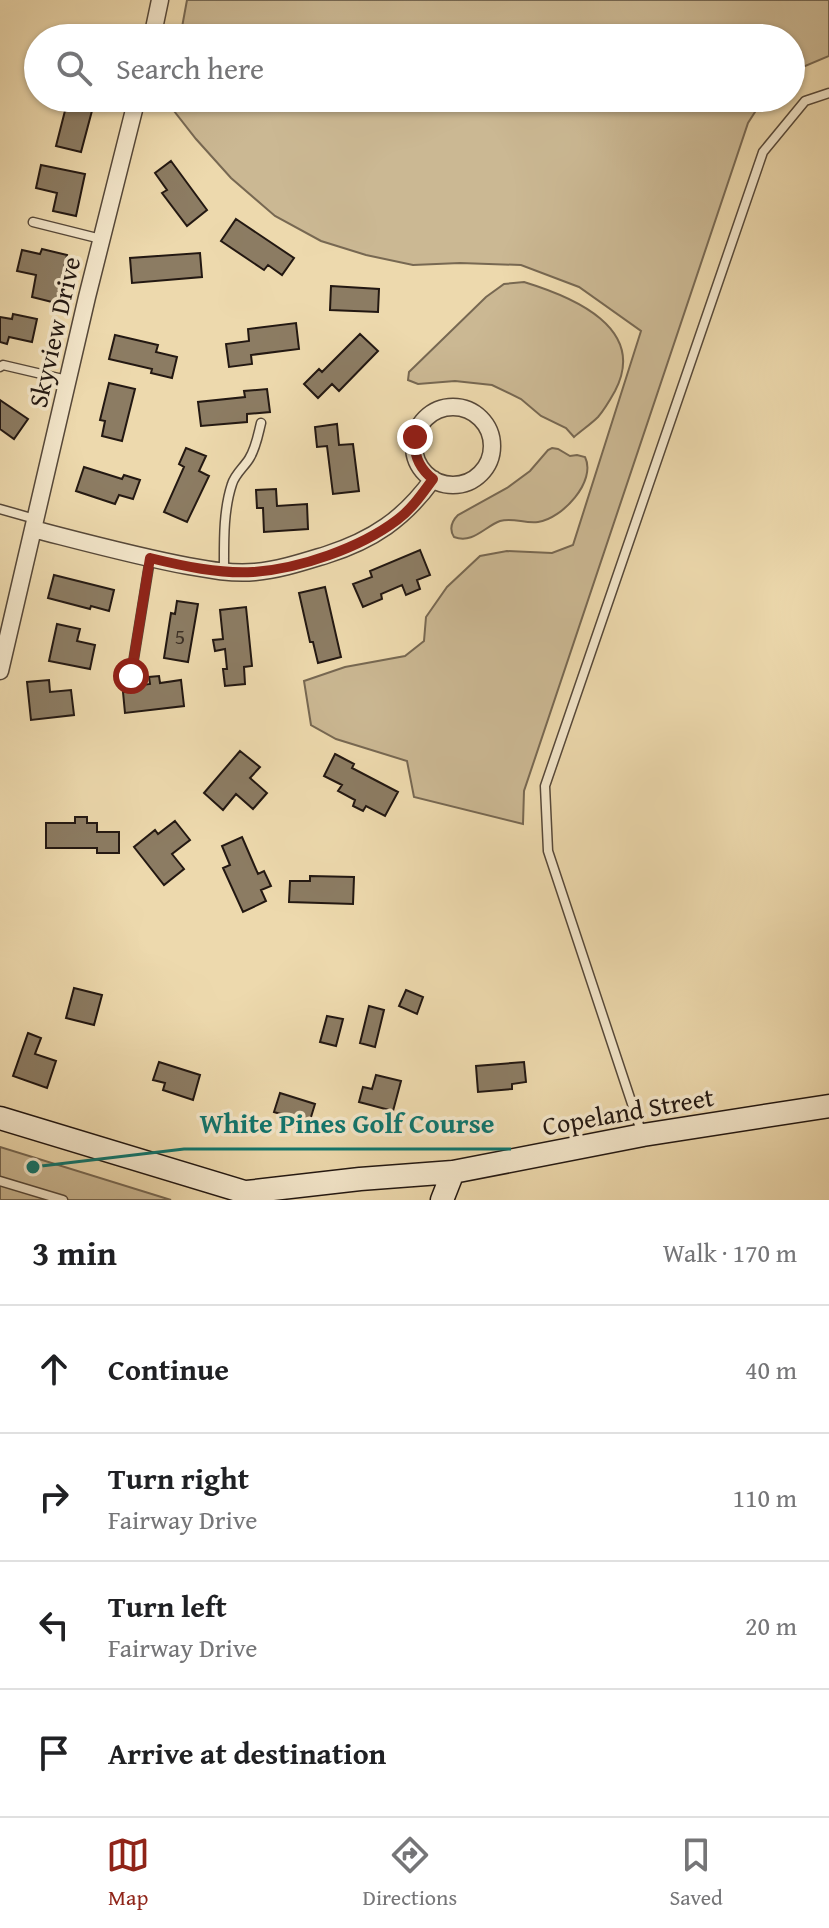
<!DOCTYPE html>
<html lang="en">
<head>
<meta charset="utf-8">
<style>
  body { margin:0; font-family:"Gentium Book Plus",serif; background:#f6f6f6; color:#202124 }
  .stop { position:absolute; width:24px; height:24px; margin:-18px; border:6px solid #8f2418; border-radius:50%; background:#fff }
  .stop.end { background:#8f2418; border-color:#fff; box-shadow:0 2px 8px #0008 }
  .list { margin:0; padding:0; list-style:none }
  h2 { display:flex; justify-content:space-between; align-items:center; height:104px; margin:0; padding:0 32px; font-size:34px }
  h2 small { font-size:26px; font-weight:400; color:#757577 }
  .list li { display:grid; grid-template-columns:52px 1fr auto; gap:24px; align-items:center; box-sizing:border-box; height:128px; padding:0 32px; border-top:2px solid #e0e0e0 }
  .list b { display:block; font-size:30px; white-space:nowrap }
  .list p { margin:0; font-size:26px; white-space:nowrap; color:#757577 }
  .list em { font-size:26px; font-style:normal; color:#757577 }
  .icon { flex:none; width:44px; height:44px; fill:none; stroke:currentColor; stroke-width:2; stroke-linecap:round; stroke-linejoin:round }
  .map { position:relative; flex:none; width:829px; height:1200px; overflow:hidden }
  .search { position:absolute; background:#fff; box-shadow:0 2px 6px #0004; left:24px; right:24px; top:24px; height:88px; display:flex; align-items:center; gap:20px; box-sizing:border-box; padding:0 28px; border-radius:44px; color:#757577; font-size:30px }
  .sheet { height:616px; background:#fff }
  nav { display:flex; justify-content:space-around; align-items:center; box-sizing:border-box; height:112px; border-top:2px solid #e0e0e0; background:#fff; font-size:22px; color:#757577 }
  nav a { display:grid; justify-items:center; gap:4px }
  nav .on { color:#8f2418 }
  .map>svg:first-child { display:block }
  .green { fill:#cbb893; stroke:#776852; stroke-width:2 }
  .building { fill:#8c7c63; stroke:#231812; stroke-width:2 }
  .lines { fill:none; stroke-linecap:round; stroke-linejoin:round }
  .lane-casing { stroke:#564839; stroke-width:11 }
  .street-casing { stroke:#564839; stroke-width:19 }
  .secondary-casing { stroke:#231812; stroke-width:25 }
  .lane { stroke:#f3e6ca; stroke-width:8 }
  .street { stroke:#f3e6ca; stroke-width:16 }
  .secondary { stroke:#f3e6ca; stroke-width:22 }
  .route { stroke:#8f2418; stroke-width:10 }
  .labels { text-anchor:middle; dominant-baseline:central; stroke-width:7; stroke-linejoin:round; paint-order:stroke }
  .number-label { font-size:22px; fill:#3d3126 }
  .street-label { font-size:26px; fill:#231812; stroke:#f3e6ca }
  .leader { fill:none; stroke:#0f766e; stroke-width:3 }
  .callout-dot { fill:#0f766e; stroke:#f3e6ca; stroke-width:3 }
  .callout-label { font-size:28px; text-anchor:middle; font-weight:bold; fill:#0f766e; stroke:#f3e6ca; stroke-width:7; stroke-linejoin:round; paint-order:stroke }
</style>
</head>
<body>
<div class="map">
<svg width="829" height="1200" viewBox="0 0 829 1200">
  <rect width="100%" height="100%" fill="#edd9ad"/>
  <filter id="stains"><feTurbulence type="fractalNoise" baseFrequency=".0025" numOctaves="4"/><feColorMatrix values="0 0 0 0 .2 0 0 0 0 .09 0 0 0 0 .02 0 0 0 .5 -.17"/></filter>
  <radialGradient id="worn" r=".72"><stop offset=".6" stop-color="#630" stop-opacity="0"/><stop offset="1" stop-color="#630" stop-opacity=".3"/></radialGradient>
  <!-- green -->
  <path class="green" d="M187 0H829V56L791 72V38H180Z
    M168 98H764L748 123 524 791 523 824 414 797 407 761 336 739 311 725 304 681 345 667 405 656 424 641 426 617 447 587 480 556 507 551 552 553 573 545 641 331 579 287 521 265 460 263 413 265 366 255 321 241 275 216 231 178 196 139 167 102Z
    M524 282C573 297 648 328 615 391 610 400 605 409 598 417 591 424 582 430 574 437L566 428 541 416 521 399 492 385 455 381 418 384 408 380 409 372 486 297 504 284Z
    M552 448 558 449 570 456 577 455 585 457C597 481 562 519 538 522 525 524 513 517 500 521 484 527 473 544 454 537 449 529 451 522 458 515L507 488 530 471 548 450Z
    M0 1147 171 1200H0Z"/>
  <!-- building -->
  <path class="building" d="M80 98H102L99 109 93 107 81 152 56 146 68 99 79 102Z
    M171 161 207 210 187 226 162 193 167 190 155 173Z
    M41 165 85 174 76 216 53 211 57 193 36 188Z
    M236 219 294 258 282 275 268 265 264 270 221 241Z
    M42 249 67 255 56 303 32 297 36 275 17 271 22 250 40 254Z
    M200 253 202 277 132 283 130 258Z
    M331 286 379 289 378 312 330 310Z
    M13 314 37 319 32 342 9 337 7 344 0 342V317L12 319Z
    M296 323 299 349 251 355 252 364 229 367 226 344 249 341 248 329Z
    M360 334 378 351 339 391 332 384 318 398 304 384 319 369 322 372Z
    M115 335 158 345 156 352 177 357 172 378 151 373 152 369 109 359Z
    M109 383 135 389 122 441 102 436 105 421 100 420Z
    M267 389 270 412 247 414V422L201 426 198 402 245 397 244 391Z
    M0 400 28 419 14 439 0 429Z
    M337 424 339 445 353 444 359 491 333 494 327 446 317 447 315 427Z
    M186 448 206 456 199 471 209 476 187 522 164 512 184 467 179 464Z
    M84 467 122 479 124 475 140 480 133 499 119 495 115 504 76 491Z
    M276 489 277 506 307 504 308 529 264 532 263 508H257L256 490Z
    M420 550 430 575 417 580 420 589 406 595 402 585 381 594 382 599 363 607 353 584 372 577 370 571Z
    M54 575 114 590 109 611 91 606 90 609 48 598Z
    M325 587 341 657 318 663 313 642H310L299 593Z
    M177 601 198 604 188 662 164 658 171 613 175 614Z
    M246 607 252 666 244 667 245 684 225 686 223 669H227L225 649 215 651 213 640 223 639 220 610Z
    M57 624 80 629 77 641 95 645 90 669 49 661Z
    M159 676 160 683 181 680 184 706 125 713 123 692 136 691 135 686 150 684 149 677Z
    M49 680 50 692 71 690 74 715 31 720 27 682Z
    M240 751 260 767 250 778 267 793 253 809 236 794 223 810 204 793Z
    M335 754 354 764 352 768 398 792 385 816 366 806 363 811 353 806 355 800 338 791 342 785 324 776Z
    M75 817H87V823H97V832H119V853H97V848H46V823H75Z
    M175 821 190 840 172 854 184 869 164 885 134 847 155 830 158 834Z
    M242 837 258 874 264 871 271 886 261 890 266 901 243 912 223 868 230 865 222 846Z
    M310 876 354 877 353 904 289 902 290 881H310Z
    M74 988 102 995 94 1025 66 1018Z
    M406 990 423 997 417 1014 399 1006Z
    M369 1006 384 1010 375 1047 360 1043Z
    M327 1016 343 1019 336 1046 320 1042Z
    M28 1033 41 1038 35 1054 56 1061 47 1088 13 1076Z
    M159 1062 200 1075 193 1100 163 1090 165 1083 153 1080Z
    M524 1062 526 1082 512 1084V1089L478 1092 476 1066Z
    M376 1075 401 1081 393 1111 359 1102 363 1087 372 1089Z
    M280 1093 315 1104 307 1130 282 1123 284 1115 274 1112Z"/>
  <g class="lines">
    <defs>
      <path id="lane" d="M33 222 101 239
        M0 367 3 365 67 380
        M0 509 35 519
        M224 571C224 543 223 511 232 484 235 474 244 467 249 459 256 448 258 435 261 423
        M131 676 150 559
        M642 1134 548 851 545 786 763 152 805 101 829 93
        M0 1181 63 1200"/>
      <path id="street" d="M152 38 160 0
        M414 446a39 39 0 1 1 78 0a39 39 0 1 1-78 0Z
        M33 529C84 542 135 556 188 566 210 570 232 574 255 572 279 570 303 562 326 555 373 540 404 519 433 479
        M0 671 87 297 137 98"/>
      <path id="secondary" d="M0 1118 261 1197
        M247 1192 360 1179 453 1172 643 1135 829 1106
        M442 1200 453 1172"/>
    </defs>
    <!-- lane casing -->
    <use href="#lane" class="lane-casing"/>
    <!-- street casing -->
    <use href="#street" class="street-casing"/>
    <!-- secondary casing -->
    <use href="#secondary" class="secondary-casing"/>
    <!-- lane -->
    <use href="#lane" class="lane"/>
    <!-- street -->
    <use href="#street" class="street"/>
    <!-- secondary -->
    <use href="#secondary" class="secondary"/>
  </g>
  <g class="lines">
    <!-- route -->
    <path class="route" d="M131 676 150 558C183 566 219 574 253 572 299 569 360 548 397 520 412 509 422 494 433 479 419 468 413 455 415 437"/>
  </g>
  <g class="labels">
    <!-- number labels -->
    <g class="number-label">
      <text x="180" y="636">5</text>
    </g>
    <!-- street labels -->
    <g class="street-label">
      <text transform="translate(54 332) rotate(-77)">Skyview Drive</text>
      <text transform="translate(628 1111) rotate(-10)">Copeland Street</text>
    </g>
  </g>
  <!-- callouts -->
  <path class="leader" d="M33 1167L184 1149H511"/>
  <circle class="callout-dot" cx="33" cy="1167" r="8"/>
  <g class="callout-label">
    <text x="347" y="1133">White Pines Golf Course</text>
  </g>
  <rect width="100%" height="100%" filter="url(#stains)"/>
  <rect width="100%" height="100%" fill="url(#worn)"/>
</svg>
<div class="stop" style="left:131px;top:676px"></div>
<div class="stop end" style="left:415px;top:437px"></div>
<div class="search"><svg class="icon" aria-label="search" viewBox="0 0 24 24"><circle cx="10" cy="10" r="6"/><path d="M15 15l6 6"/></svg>Search here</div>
</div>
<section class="sheet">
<h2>3 min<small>Walk · 170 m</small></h2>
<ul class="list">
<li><svg class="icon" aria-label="ahead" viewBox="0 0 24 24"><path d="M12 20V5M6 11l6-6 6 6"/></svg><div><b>Continue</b></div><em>40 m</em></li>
<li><svg class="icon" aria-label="right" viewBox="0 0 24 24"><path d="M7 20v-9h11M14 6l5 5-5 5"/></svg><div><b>Turn right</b><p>Fairway Drive</p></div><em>110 m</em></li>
<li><svg class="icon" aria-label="left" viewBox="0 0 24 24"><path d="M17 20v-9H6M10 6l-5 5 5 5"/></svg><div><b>Turn left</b><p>Fairway Drive</p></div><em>20 m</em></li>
<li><svg class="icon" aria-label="arrive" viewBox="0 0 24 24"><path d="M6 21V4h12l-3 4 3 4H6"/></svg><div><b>Arrive at destination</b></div></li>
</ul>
</section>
<nav>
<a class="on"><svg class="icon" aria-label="map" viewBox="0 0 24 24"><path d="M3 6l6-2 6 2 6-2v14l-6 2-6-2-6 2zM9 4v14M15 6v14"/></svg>Map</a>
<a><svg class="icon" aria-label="directions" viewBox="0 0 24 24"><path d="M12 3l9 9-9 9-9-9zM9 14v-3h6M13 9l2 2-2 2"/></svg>Directions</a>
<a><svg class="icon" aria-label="saved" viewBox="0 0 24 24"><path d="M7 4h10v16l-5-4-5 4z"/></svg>Saved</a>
</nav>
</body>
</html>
